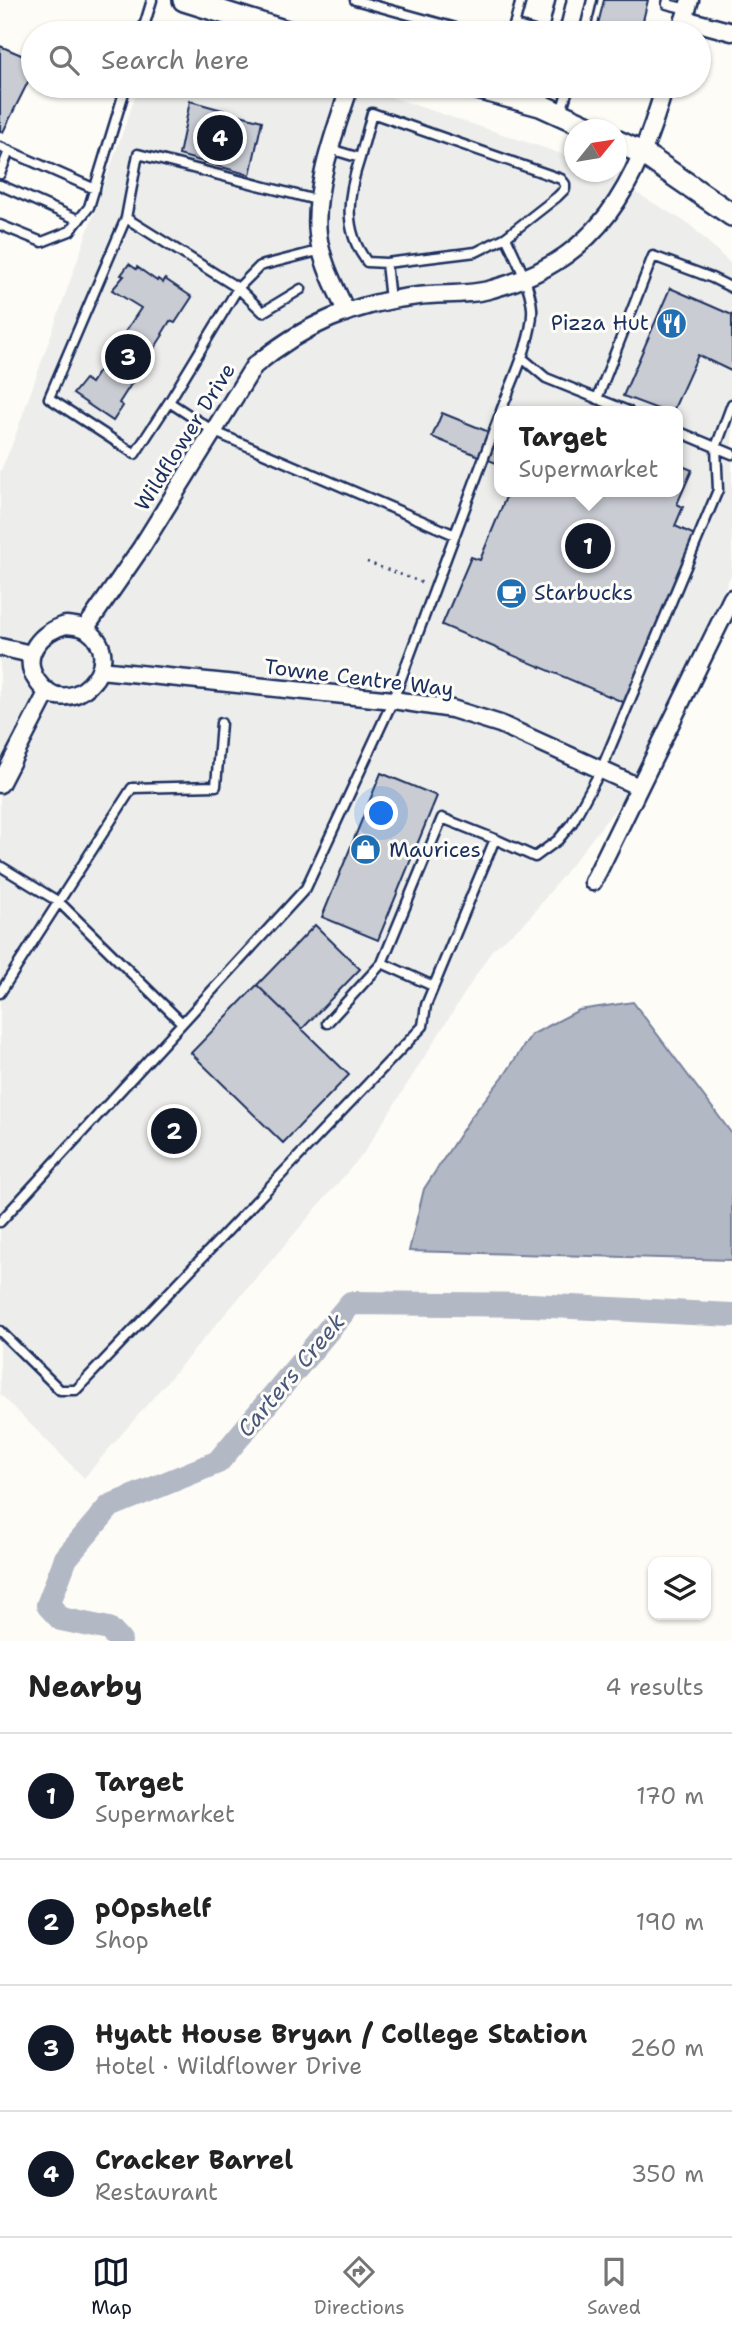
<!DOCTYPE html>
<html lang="en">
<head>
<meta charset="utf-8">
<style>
  body { margin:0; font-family:"Shantell Sans",sans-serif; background:#f2f2f2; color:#222 }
  .controls { position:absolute; right:21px; bottom:21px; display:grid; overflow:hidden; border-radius:14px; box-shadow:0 2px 5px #0004 }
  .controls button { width:63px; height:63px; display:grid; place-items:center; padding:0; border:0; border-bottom:2px solid #e0e0e0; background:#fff; color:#222; font:35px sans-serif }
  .compass { position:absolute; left:564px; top:119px; width:63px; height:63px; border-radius:50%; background:#fff; box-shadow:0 2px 5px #0004; rotate:60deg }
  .you { position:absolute; left:382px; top:814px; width:24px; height:24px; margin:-18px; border:5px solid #fff; border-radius:50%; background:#1a73e8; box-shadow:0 0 0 10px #1a73e833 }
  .badge { display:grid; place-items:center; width:46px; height:46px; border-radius:50%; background:#111827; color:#fff; font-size:23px; font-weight:700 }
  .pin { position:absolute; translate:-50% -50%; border:4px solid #fff; box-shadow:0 2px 7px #0006 }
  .popup { position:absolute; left:494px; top:406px; width:189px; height:91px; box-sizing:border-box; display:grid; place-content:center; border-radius:14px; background:#fff; filter:drop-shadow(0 2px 5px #0005); font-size:23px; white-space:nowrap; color:#767676 }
  .popup b { font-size:26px; color:#222 }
  .popup::after { content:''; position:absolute; left:50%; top:100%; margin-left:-14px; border:14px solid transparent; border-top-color:#fff }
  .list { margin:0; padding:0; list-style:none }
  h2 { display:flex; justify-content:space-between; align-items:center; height:91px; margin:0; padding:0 28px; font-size:30px }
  h2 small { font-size:23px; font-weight:400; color:#767676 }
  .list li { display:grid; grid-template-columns:46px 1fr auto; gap:21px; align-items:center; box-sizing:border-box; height:126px; padding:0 28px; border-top:2px solid #e0e0e0 }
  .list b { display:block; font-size:26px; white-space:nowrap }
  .list p { margin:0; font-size:23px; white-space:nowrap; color:#767676 }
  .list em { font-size:23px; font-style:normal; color:#767676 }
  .icon { flex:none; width:38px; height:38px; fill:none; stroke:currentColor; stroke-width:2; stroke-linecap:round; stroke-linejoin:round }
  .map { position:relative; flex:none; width:732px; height:1641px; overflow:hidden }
  .search { position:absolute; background:#fff; box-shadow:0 2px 5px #0004; left:21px; right:21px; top:21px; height:77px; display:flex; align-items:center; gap:18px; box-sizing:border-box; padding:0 24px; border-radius:38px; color:#767676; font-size:26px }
  .sheet { height:595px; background:#fff }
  nav { display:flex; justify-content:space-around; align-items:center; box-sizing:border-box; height:98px; border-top:2px solid #e0e0e0; background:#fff; font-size:19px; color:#767676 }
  nav a { display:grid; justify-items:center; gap:4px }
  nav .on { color:#111827 }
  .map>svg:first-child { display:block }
  .built { fill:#edeeec; fill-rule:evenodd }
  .water { fill:#b3b8c5; stroke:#76819c; stroke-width:2 }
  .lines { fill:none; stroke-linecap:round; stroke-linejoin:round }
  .river { stroke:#b3b8c5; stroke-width:24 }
  .building { fill:#c9ccd3; stroke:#1b2f5e; stroke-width:2 }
  .service-casing { stroke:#1b2f5e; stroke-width:13 }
  .minor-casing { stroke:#1b2f5e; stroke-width:21 }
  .secondary-casing { stroke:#1b2f5e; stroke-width:26 }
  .path { stroke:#1b2f5e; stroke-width:2.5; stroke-dasharray:2 5; stroke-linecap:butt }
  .service { stroke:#fdfcf7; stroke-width:8 }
  .minor { stroke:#fdfcf7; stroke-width:16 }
  .secondary { stroke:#fdfcf7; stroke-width:21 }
  .labels { text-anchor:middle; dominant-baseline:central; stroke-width:6; stroke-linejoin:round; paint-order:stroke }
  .poi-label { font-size:21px; fill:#1b2f5e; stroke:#fdfcf7; text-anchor:start }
  .street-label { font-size:21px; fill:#1b2f5e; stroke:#fdfcf7 }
  .water-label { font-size:23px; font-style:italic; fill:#49587d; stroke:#fdfcf7 }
</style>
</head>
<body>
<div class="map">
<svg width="732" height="1641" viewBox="0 0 732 1641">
  <rect width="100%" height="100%" fill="#fdfcf7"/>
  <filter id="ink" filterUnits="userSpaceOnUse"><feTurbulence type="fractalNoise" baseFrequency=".0143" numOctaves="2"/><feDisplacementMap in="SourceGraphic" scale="14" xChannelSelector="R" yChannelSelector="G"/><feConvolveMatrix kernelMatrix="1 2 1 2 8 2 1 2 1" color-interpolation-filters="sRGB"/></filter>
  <g filter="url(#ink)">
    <!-- built -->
    <path class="built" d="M139 86H349L388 96 574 158V172H601L689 224 732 265V572L651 764 527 921 492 950 363 1154 84 1478 0 1394V472L12 445ZM499 411H677V492H499Z"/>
    <!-- water -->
    <path class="water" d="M633 1002 732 1134V1260L409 1251 424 1189 471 1117 506 1073 531 1035 579 1010Z"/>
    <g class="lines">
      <!-- river -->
      <path class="river" d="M120 1641 109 1629 61 1619 48 1605 66 1558 110 1506 218 1462 351 1303 532 1305 732 1315"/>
    </g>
    <!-- building -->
    <path class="building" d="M604 0H648L640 33H616L597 28Z
      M0 46 33 60V72L3 132 0 131Z
      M190 101 262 121 250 175 179 155Z
      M129 264 136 269 137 267 157 281 158 279 163 283 165 279 192 297 175 323 170 321 162 334 163 335 119 403 123 406 113 421 73 394 85 379 91 383 141 308 112 290 124 276 121 275Z
      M670 288 732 315V368L731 371 698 355 673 411H663L623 396Z
      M442 413 499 436V456L496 463 432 437Z
      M677 464 692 470 677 504 683 507 675 526 695 535 625 703 442 625 471 557 480 560 508 492H677Z
      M381 773 437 796 378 940 322 917Z
      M315 925 360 969 302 1029 257 985Z
      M257 985 349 1075 283 1143 191 1053Z"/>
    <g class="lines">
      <defs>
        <path id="service" d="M355 0 474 33
          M668 0 667 4 687 9
          M514 25 534 31
          M142 33 152 0
          M430 33 434 22
          M512 33 521 0
          M553 33 561 0
          M584 33 592 0
          M561 112 569 86
          M0 147 95 189
          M330 149 360 158 372 113 561 179 565 184V189L557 197 506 237C516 259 530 284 532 308 534 337 511 384 501 411
          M360 158C348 194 342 229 367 262L386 263 390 300
          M0 174 9 151
          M0 185 79 220
          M320 201 138 154 126 218 238 288 260 266 322 250
          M126 218 49 398 135 454 169 402
          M0 225 42 242 70 231 89 207 126 86
          M386 263 476 252 506 237
          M301 289 263 312 238 288 169 402 215 432 455 535
          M521 357 546 378 628 411
          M597 399 653 256 712 278 732 288
          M677 431 732 454
          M0 866 59 902 182 1023
          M382 963 433 986
          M0 993 132 788 216 786 221 723
          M327 1023 382 963 442 818 495 839
          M0 1222 306 888 393 700 499 417
          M0 1331 60 1390H76L423 1026 426 1005 495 839 535 857 558 840 572 823 601 770 718 490 716 447 732 404"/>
        <path id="minor" d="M684 19 732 32
          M680 33 690 0
          M346 311C335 287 321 261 318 234 313 189 336 128 350 86
          M66 625C73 626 82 626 87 630 132 662 67 726 37 681 19 655 42 631 66 625Z
          M85 629 141 548 254 366C303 325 355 303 418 296 442 293 469 296 492 289 600 260 636 185 665 86
          M0 647 31 654
          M100 670 393 700 452 709 500 724 639 787
          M0 784 48 691
          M593 882 732 598"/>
        <path id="secondary" d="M184 0 290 33
          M470 86 540 105 595 130
          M616 141 642 153 732 215"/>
      </defs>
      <!-- service casing -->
      <use href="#service" class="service-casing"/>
      <!-- minor casing -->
      <use href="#minor" class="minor-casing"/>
      <!-- secondary casing -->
      <use href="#secondary" class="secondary-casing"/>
      <!-- path -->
      <path class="path" d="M367 562 426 584"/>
      <!-- service -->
      <use href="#service" class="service"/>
      <!-- minor -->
      <use href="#minor" class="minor"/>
      <!-- secondary -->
      <use href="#secondary" class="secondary"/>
    </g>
  </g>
  <!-- icons -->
  <defs>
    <symbol id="restaurant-disc" viewBox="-11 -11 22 22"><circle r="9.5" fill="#1f6fb2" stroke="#fdfcf7"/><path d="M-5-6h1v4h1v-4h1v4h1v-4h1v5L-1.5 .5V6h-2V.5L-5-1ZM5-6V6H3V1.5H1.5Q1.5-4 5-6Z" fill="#fff"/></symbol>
    <symbol id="cafe-disc" viewBox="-11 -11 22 22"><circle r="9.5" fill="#1f6fb2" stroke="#fdfcf7"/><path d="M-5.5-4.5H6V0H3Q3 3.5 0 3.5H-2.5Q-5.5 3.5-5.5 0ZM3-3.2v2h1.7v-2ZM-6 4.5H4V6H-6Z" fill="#fff"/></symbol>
    <symbol id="shop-disc" viewBox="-11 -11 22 22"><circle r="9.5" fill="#1f6fb2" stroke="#fdfcf7"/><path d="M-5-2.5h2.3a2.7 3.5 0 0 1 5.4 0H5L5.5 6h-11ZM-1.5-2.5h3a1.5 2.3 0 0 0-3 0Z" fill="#fff"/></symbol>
  </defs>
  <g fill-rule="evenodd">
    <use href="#restaurant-disc" x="654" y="306" width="35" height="35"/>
    <use href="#cafe-disc" x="494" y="576" width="35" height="35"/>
    <use href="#shop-disc" x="348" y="832" width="35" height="35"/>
  </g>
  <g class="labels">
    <!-- poi labels -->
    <g class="poi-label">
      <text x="649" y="323" text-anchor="end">Pizza Hut</text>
      <text x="534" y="593">Starbucks</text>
      <text x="389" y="850">Maurices</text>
    </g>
    <!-- street labels -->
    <g class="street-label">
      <text transform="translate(185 437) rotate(-58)">Wildflower Drive</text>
      <text transform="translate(359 678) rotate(7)">Towne Centre Way</text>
    </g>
    <!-- water labels -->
    <g class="water-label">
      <text transform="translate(291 1375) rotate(-50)">Carters Creek</text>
    </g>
  </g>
</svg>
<div class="controls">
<button><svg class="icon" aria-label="layers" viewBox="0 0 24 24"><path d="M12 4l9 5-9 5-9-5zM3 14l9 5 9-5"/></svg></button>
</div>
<svg class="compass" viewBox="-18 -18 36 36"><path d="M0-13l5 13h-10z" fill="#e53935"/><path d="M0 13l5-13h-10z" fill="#767676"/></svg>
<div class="you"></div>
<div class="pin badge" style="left:588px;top:546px">1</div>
<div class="popup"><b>Target</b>Supermarket</div>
<div class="pin badge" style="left:174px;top:1131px">2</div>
<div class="pin badge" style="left:128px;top:357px">3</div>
<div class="pin badge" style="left:220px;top:138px">4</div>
<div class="search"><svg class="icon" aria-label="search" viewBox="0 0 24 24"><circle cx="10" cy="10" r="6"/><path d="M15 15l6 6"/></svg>Search here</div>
</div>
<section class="sheet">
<h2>Nearby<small>4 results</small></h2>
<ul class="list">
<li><span class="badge">1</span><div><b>Target</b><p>Supermarket</p></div><em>170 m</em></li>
<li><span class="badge">2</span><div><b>pOpshelf</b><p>Shop</p></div><em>190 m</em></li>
<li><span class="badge">3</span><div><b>Hyatt House Bryan / College Station</b><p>Hotel · Wildflower Drive</p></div><em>260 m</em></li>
<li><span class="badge">4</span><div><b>Cracker Barrel</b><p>Restaurant</p></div><em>350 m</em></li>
</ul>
</section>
<nav>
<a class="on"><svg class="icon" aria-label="map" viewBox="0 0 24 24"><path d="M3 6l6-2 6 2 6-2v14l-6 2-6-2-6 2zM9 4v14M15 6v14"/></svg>Map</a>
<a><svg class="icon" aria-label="directions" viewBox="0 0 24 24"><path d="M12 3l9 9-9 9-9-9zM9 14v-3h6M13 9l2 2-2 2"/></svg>Directions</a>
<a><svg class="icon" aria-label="saved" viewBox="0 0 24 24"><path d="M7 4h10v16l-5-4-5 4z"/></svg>Saved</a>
</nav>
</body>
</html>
